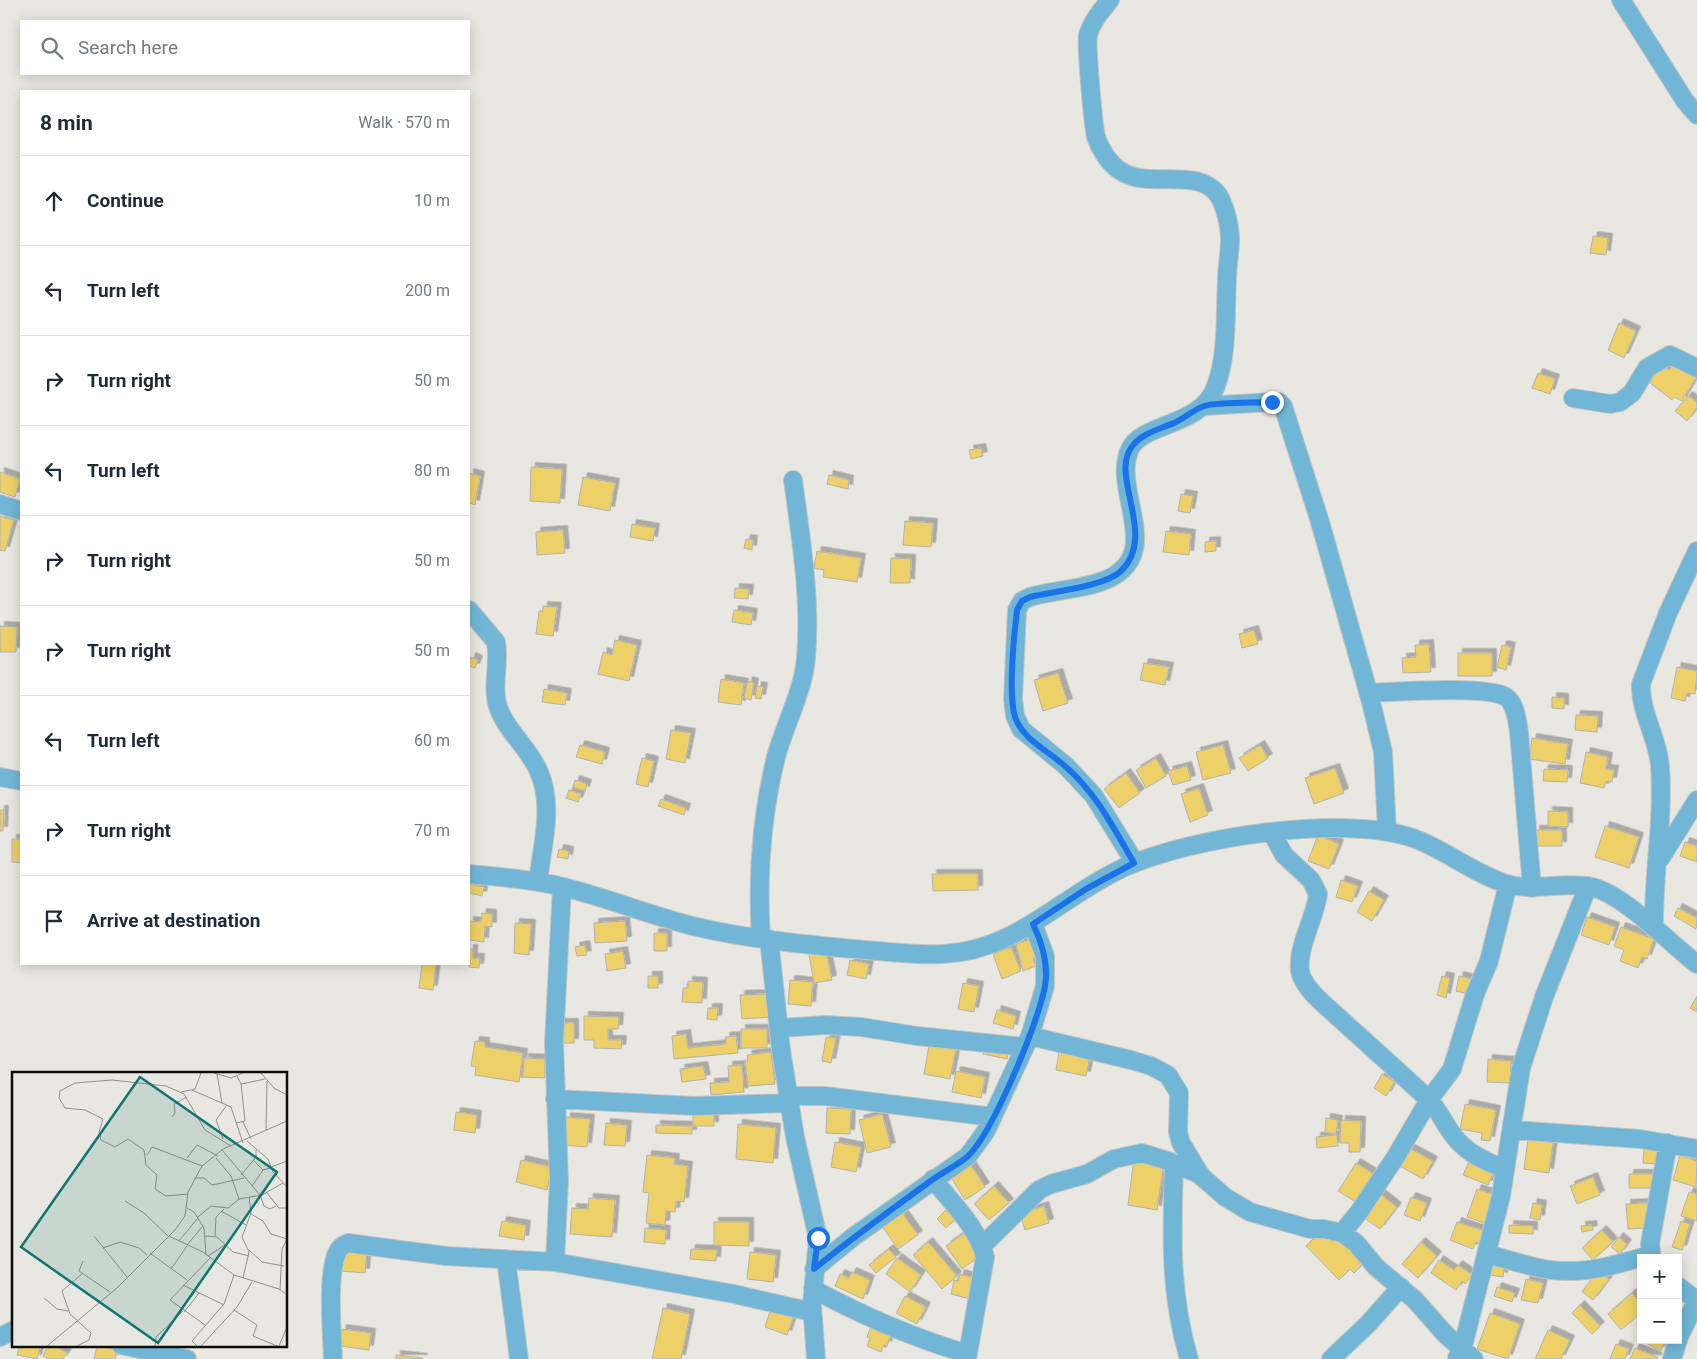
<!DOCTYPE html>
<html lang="en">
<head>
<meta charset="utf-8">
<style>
  body { margin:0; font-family:Roboto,sans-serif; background:#f6f6f7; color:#1f2937 }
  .controls { position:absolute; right:15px; bottom:15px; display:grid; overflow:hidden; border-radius:0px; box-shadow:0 2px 12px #0003 }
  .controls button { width:45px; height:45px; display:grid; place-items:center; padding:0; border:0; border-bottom:1px solid #e0e1e3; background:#fff; color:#1f2937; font:25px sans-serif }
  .stop { position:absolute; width:15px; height:15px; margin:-11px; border:4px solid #1a73e8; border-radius:50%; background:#fff }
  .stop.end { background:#1a73e8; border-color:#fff; box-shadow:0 1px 5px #0008 }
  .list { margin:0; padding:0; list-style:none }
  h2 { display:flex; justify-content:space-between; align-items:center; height:65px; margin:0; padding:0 20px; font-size:21px }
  h2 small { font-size:16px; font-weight:400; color:#747a83 }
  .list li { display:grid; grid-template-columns:32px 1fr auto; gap:15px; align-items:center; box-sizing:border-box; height:90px; padding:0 20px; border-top:1px solid #e0e1e3 }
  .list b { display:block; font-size:19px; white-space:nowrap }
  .list em { font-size:16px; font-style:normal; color:#747a83 }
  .icon { flex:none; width:28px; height:28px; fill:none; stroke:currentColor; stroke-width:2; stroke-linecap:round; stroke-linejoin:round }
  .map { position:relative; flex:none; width:1697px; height:1359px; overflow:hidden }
  .search { position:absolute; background:#fff; box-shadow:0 2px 12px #0003; left:20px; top:20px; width:450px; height:55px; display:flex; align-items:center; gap:12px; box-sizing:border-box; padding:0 18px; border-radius:0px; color:#747a83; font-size:19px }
  .panel { position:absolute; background:#fff; box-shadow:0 2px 12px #0003; left:20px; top:90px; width:450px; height:875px; border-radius:0px }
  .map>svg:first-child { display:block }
  .building { fill:#eed069; stroke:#b4b2ac; filter:url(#shadow) }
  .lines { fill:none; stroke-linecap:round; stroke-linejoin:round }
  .street-casing { stroke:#c6c4bf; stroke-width:20 }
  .street { stroke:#71b6d6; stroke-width:18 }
  .route { stroke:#1a73e8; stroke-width:6 }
  .inset-road { fill:none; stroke:#918f8b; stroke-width:1 }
  .view { fill:#0f766e; fill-opacity:0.15; stroke:#0f766e; stroke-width:2.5 }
  .inset-edge { fill:none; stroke:#0d0c0a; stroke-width:2.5 }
</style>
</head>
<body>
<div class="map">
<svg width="1697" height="1359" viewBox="0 0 1697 1359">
  <defs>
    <filter id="shadow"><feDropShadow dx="4.5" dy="-4.5" stdDeviation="0" flood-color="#0004"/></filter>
  </defs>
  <rect width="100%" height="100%" fill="#e9e7e1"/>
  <!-- building -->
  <path class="building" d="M1593 236 1608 238 1606 255 1590 253Z
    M1619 323 1636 331 1624 358 1608 350Z
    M1675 361 1697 376 1682 401 1675 397 1672 400 1650 383 1661 364 1669 370Z
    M1538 373 1555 379 1550 394 1532 388Z
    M1688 396 1697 402V408L1687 421 1675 411Z
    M981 448 983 456 971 459 969 450Z
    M531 467 562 469 560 503 530 501Z
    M0 472 20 479 15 497 0 492Z
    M469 473 480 476 475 505 469 503Z
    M829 475 849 480 848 489 827 484Z
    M583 477 615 483 610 511 578 505Z
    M1181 494 1193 496 1190 513 1178 511Z
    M0 516 14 520 5 551 0 550Z
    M905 521 933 523 931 547 903 545Z
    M632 524 655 528 653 541 630 537Z
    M563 530 565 553 537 555 536 532Z
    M1166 531 1191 534 1189 555 1163 552Z
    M746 539 753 540 752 550 744 548Z
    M1216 541V551L1205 552V542Z
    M817 551 861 558 857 582 823 577 824 570 814 568Z
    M891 558 911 559 910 583H890Z
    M735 588 749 589 748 599 734 598Z
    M543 606 557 607 553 636 536 634 539 611H543Z
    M734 610 753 613 751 625 732 622Z
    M0 626 17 627 16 652H0Z
    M1254 630 1258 644 1242 648 1239 634Z
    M615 640 637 645 629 681 598 674 603 652 612 655Z
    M1429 644 1431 672 1403 673 1402 658 1416 657 1415 645Z
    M1502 645 1511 647 1506 670 1497 667Z
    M1458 653H1492V676H1458Z
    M471 657 478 660 475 668 469 666Z
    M1144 663 1169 667 1165 685 1140 680Z
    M1677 667 1697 671 1695 694 1687 693 1685 701 1671 698Z
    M1058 673 1068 703 1043 711 1034 680Z
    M721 679 744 683 741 705 718 702Z
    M748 681 754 683 751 700 744 698Z
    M757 686 763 687 761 699 755 698Z
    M544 689 567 693 565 705 542 702Z
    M1552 697 1564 698V709L1552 708Z
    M1576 715 1598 716 1597 732 1575 730Z
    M671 730 691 733 685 763 666 759Z
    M1532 738 1568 744 1565 764 1529 759Z
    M580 745 605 752 602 764 576 757Z
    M1223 745 1231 773 1203 780 1196 752Z
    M1260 745 1268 758 1248 771 1239 758Z
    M1586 752 1608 757 1606 769 1614 770 1612 782 1606 781 1604 788 1580 783Z
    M642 758 654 761 648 787 636 784Z
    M1156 758 1166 776 1146 788 1136 770Z
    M1187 766 1191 780 1173 785 1168 771Z
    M1335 768 1344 793 1314 804 1305 778Z
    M1544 769 1568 770 1567 782 1543 781Z
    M1126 773 1140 793 1119 808 1104 789Z
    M575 780 587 784 585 791 573 787Z
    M1199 788 1208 815 1190 822 1181 794Z
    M569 790 581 794 578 802 566 798Z
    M661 799 686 808 684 815 658 806Z
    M0 810H4L3 831H0Z
    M1548 811 1568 812V827L1548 826Z
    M1605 826 1639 837 1629 868 1595 857Z
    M1535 830H1562V846H1535Z
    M1318 835 1339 844 1329 869 1308 861Z
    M12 839H21V863L12 862Z
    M1685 842 1697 846V862L1680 856Z
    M559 849 569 851 568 859 557 857Z
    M932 874H978V890L933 891Z
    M1341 880 1358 886 1352 902 1336 897Z
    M469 884 484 887 482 896 469 893Z
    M1369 891 1384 900 1372 921 1357 912Z
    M1678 908 1697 918 1696 929 1674 916Z
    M482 913 492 914V927L485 926 484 942 469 940V921L481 922Z
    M1587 917 1615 927 1609 945 1581 935Z
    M625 921 627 941 595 943 594 923Z
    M515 923 531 924 529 955 514 953Z
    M1621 927 1654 939 1647 959 1642 957 1638 968 1620 961 1624 950 1614 946Z
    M654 933H667V951H654Z
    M1030 939 1037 957 1033 958 1036 966 1023 971 1016 944Z
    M585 945 587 955 577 956 575 947Z
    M825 946 832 980 814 983 808 949Z
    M1011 947 1021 971 1002 979 993 954Z
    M469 949H473V958H480L479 968 469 967Z
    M623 951 626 968 607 971 605 954Z
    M850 960 869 964 866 979 847 975Z
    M422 964H436L433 990 419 988Z
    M648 976H658V988H648Z
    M1442 976 1450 978 1446 998 1437 995Z
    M1459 976 1471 979 1468 994 1456 991Z
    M790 980 813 982 811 1006 788 1004Z
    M688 981 703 982 702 1003 682 1002 683 988H688Z
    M963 983 979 986 974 1012 958 1009Z
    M770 994 772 1017 742 1019 740 995Z
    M1697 996V1012L1690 1008Z
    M708 1008H718L717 1020 707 1019Z
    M997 1010 1016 1016 1013 1029 993 1023Z
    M584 1016 619 1017 618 1029H608V1040H622L621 1049 594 1048V1040H584Z
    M560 1023H574V1043H559Z
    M741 1029H767V1048H741Z
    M686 1034 688 1048 726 1044 725 1037 736 1036 738 1053 674 1059 672 1036Z
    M826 1037 836 1038 831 1063 822 1061Z
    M475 1041 485 1042V1047L523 1053 519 1082 475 1075 476 1067 471 1066Z
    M985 1044 1009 1048 1007 1059 983 1054Z
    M929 1045 956 1050 950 1079 924 1074Z
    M1060 1046 1091 1051 1086 1076 1056 1070Z
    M771 1052 775 1084 748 1086 745 1062H748L747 1055Z
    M524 1058 545 1059V1078L523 1077Z
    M1488 1059 1511 1061 1510 1083 1487 1082Z
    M742 1065 744 1092 711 1095 710 1083 729 1082 728 1066Z
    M703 1066 706 1079 682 1082 680 1069Z
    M956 1071 985 1077 981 1098 952 1092Z
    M1382 1074 1395 1082 1386 1096 1374 1088Z
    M1465 1104 1496 1110 1490 1141 1481 1140 1482 1133 1460 1129Z
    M827 1108 851 1109 850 1134 826 1133Z
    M693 1111H714V1126H693Z
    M456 1112 477 1115 475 1133 454 1130Z
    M882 1114 891 1147 867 1153 859 1120Z
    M566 1117 590 1119 587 1147 563 1145Z
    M1326 1118 1338 1120 1336 1134 1325 1132Z
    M1341 1120 1361 1121 1360 1152H1349V1143H1340Z
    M606 1123 627 1125 625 1146 604 1145Z
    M738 1124 776 1128 773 1163 736 1159Z
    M656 1125 692 1126V1134L656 1133Z
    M1337 1135 1338 1146 1317 1148 1316 1137Z
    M1528 1139 1553 1143 1549 1173 1524 1169Z
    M835 1142 861 1147 856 1172 831 1167Z
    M1644 1145 1660 1146 1659 1164 1643 1163Z
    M1405 1146 1433 1161 1423 1179 1396 1164Z
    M647 1155 675 1158 674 1164 688 1166 684 1202 676 1201 675 1212 666 1211 665 1225 646 1223 649 1193 643 1192Z
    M1680 1155 1697 1161 1696 1187 1673 1180Z
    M1134 1158 1164 1163 1157 1210 1128 1205Z
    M1470 1159 1495 1169 1488 1185 1463 1175Z
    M521 1160 552 1167 547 1190 516 1182Z
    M969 1162 985 1187 965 1200 949 1174Z
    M1356 1163 1377 1176 1359 1204 1338 1191Z
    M1629 1174H1655V1188H1629Z
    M1593 1177 1600 1195 1577 1204 1570 1186Z
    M994 1186 1009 1203 989 1220 974 1204Z
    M1477 1189 1498 1196 1488 1224 1467 1217Z
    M1378 1192 1397 1207 1380 1229 1360 1215Z
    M1689 1192 1697 1194V1221L1681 1216Z
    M1411 1197 1427 1203 1420 1221 1404 1215Z
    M589 1198 615 1200 612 1237 570 1234 572 1208 588 1209Z
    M1533 1203 1542 1205 1540 1220 1530 1218Z
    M1647 1203 1648 1228 1628 1229 1626 1204Z
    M1044 1206 1049 1223 1025 1230 1020 1214Z
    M899 1208 918 1235 898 1249 879 1222Z
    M946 1210 955 1220 946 1228 937 1219Z
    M502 1221 526 1225 524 1240 499 1236Z
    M1681 1221 1690 1224 1682 1250 1672 1247Z
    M714 1222H749V1246L714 1245Z
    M1457 1222 1488 1232 1484 1245 1476 1242 1473 1249 1450 1240Z
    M1509 1225 1533 1226V1234L1509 1233Z
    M1592 1225 1593 1230 1582 1232 1581 1226Z
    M645 1228 666 1230 665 1244 644 1242Z
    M1602 1230 1613 1242 1593 1260 1582 1248Z
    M967 1231 984 1253 962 1269 946 1246Z
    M1322 1231 1332 1242 1339 1235 1365 1262 1354 1273 1350 1269 1339 1280 1306 1246Z
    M1619 1237 1627 1244 1620 1254 1611 1247Z
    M928 1242 957 1276 942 1289 913 1255Z
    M1421 1242 1437 1256 1418 1278 1402 1264Z
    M343 1248 367 1250 365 1273 341 1271Z
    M691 1249 717 1250 716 1261 690 1259Z
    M889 1249 896 1257 876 1273 869 1265Z
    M750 1252 776 1255 773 1282 747 1279Z
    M897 1258 921 1275 910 1292 886 1274Z
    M1439 1260 1454 1270 1458 1265 1472 1275 1465 1284 1462 1281 1456 1290 1431 1273Z
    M1492 1262 1505 1264 1503 1277 1490 1275Z
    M1597 1271 1609 1279 1593 1300 1582 1292Z
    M852 1272 870 1280 863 1299 835 1286 840 1274 849 1278Z
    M960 1274 973 1278 970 1299 951 1294 954 1280 958 1281Z
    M1526 1279 1543 1283 1538 1303 1521 1300Z
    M1497 1287 1515 1293 1512 1302 1494 1296Z
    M1632 1293 1641 1303V1313L1621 1330 1608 1314Z
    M905 1296 926 1307 917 1324 896 1313Z
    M772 1305 795 1313 787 1335 765 1327Z
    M1580 1305 1600 1326 1592 1334 1572 1313Z
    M663 1308 690 1314 681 1359H652Z
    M1490 1313 1520 1324 1508 1359 1477 1349Z
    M871 1326 891 1335 887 1346 884 1345 881 1352 867 1346 870 1338 867 1337Z
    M342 1329 371 1333 369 1350 340 1346Z
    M1548 1330 1570 1340 1561 1359H1535Z
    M1641 1340H1667L1660 1351Z
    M1616 1344 1629 1349 1625 1359H1610Z
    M20 1345H41L37 1359 17 1355Z
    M48 1345H53L67 1353 63 1359H48L43 1356Z
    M97 1345 117 1350 115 1359H94Z
    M1635 1348 1657 1357V1359H1630Z
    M396 1355 423 1358V1359H396Z"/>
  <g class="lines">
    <defs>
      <path id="street" d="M1110 0C1101 11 1092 21 1088 35 1086 44 1093 124 1096 137 1100 149 1109 163 1119 170 1148 191 1199 165 1219 196 1225 207 1230 226 1230 239 1230 253 1227 266 1227 280 1225 314 1228 353 1216 386 1202 427 1143 422 1130 449 1111 489 1164 551 1110 578 1088 589 1055 590 1030 597L1022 601 1017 610 1013 699 1015 716 1021 729 1066 766 1094 796 1135 863
        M1621 0 1685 101 1697 115
        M1573 398 1610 404 1620 402 1632 393 1647 368 1670 355 1697 368
        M1204 406 1273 402H1279L1283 406 1320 522 1371 702 1383 752 1387 832
        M0 504 21 511
        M469 610 496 642C500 662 492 684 497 703 504 730 529 747 539 772 554 806 542 846 538 882
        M1368 693C1394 692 1487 685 1506 697 1516 704 1517 721 1519 732L1532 888
        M0 777 21 781
        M1272 833 1284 855 1311 880 1318 894C1316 917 1294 952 1301 975 1306 988 1317 998 1327 1007 1361 1038 1395 1068 1428 1099 1442 1113 1447 1132 1462 1145 1474 1157 1489 1162 1504 1169
        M1660 859 1697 800
        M469 874C499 877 530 879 559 886 606 897 651 916 697 927 748 939 801 944 853 949 883 951 914 956 944 954 1018 950 1061 896 1125 867 1192 837 1343 814 1413 838 1446 850 1474 874 1507 884 1535 892 1564 881 1592 887 1625 895 1668 942 1697 964
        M1654 928C1653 874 1664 820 1660 766 1658 738 1640 713 1641 684L1668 613 1697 551
        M761 938C757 876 761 818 776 757 785 724 803 692 806 658 811 599 801 539 793 480
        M769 939 781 1050 795 1137 818 1238 812 1305 816 1359
        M780 1028 826 1025 861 1027 917 1036 1025 1047
        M1030 1036 1131 1060 1151 1066 1168 1075 1179 1093 1178 1132 1181 1143 1201 1176 1225 1197 1250 1212 1310 1229H1324L1342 1233 1356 1243 1376 1267 1415 1300 1446 1335 1474 1359
        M788 1096H825L993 1117
        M555 1099 694 1106 789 1103
        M1512 1130 1640 1139 1697 1149
        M1174 1165C1172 1233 1169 1292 1189 1359
        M933 1179C951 1202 979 1229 985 1257L967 1359
        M1342 1233 1359 1212 1395 1158 1429 1100 1452 1069 1475 994 1489 961 1508 884
        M983 1245 1039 1190 1051 1184 1087 1174 1114 1159 1142 1153 1168 1161 1201 1175
        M1487 1254C1514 1261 1543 1272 1571 1271 1598 1271 1624 1262 1650 1255
        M1652 1258 1650 1244 1668 1143
        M506 1259 519 1359
        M555 1262 559 1180 554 1043 562 887
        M814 1269 853 1237 968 1156 986 1131 1030 1036 1045 986V956L1033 924
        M1678 1286 1696 1300
        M813 1289C863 1316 913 1338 968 1354
        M0 1337 14 1330
        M1678 1339 1697 1300
        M121 1345 187 1359
        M1457 1358 1462 1350 1501 1196 1521 1068 1544 997 1588 886
        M333 1359C332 1333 327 1275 337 1253 339 1248 343 1245 348 1243L446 1256 555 1262 734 1294 812 1312
        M1331 1359 1368 1324 1401 1287
        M1672 1359 1678 1340"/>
    </defs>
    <!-- street casing -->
    <use href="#street" class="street-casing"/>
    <!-- street -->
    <use href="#street" class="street"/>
  </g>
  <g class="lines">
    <!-- route -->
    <path class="route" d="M818 1238 814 1269C852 1238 892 1209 932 1180 943 1172 956 1166 967 1157 992 1135 1039 1021 1045 986 1049 964 1042 943 1033 924L1086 889 1134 863C1114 829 1097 794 1066 767 1049 751 1023 740 1015 717 1008 694 1014 634 1017 610L1022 601 1030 597C1054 591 1104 587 1121 571 1159 534 1106 473 1134 444 1144 432 1164 428 1178 421 1186 417 1195 409 1204 406 1217 402 1257 403 1272 402"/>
  </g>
  <!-- overview -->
  <g transform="translate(12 1072)">
    <rect width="275" height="275" fill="#e9e7e1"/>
    <path class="inset-road" d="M202 1 219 6 231 1M249 1 262 16 275 23M205 2 210 31M225 4 229 12 253 7M180 18 219 35 231 71M169 20 183 17 189 1M160 45 163 41 162 32 175 25M231 50 239 67M224 51 233 49 229 12M254 58 255 9M211 67 204 48 215 33M235 69 256 87 261 100 275 115M210 78 248 123 252 134 258 137 264 134M135 83 140 75 190 94M175 86 185 73 206 84M204 86 219 104 227 127M241 88 251 98 259 96M259 95 275 89M229 103 244 85V78M182 106H192L200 113 232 106M240 114 251 98M254 120 267 136H275M176 122 154 124 143 117 145 103 134 93 132 78 116 67 103 75 89 68 87 60 91 47 73 38 53 36 47 26 48 19 63 11 100 8 154 14 172 22 193 58 219 74M113 129 132 141 157 165M175 136 182 140 192 156 194 183M209 139 234 153M239 142 251 149 259 162 275 167M186 145 199 134 216 136 227 127 250 123 271 111M82 164 115 205M157 164 191 180 222 203 267 217 275 223M193 164 205 165 221 180 237 184M203 164 204 145 212 137M167 169 186 146M175 173 191 154M91 176 108 170 127 176 135 183M237 178 250 190 272 194M138 181 175 208M196 184 213 173M71 189 67 199 98 220M159 197 175 174M231 206 237 180 230 165 239 141 237 125M171 213 212 233M268 218 270 177 275 167M32 226 45 237 56 239M222 238 245 253 241 264 265 274M172 240 187 221M193 253 158 228 198 186M35 274 105 216 163 158 173 144 176 120 190 94 211 77 275 49M65 274 77 268 79 261 58 242 50 219 71 201M143 274 144 265 171 239M185 274 180 269 212 232 222 203M189 274 225 235 240 210M267 274 275 255"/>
    <path class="view" d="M128 5 265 100 146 271 9 175Z"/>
    <rect width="275" height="275" class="inset-edge"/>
  </g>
</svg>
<div class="controls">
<button>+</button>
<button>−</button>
</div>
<div class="stop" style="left:818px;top:1238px"></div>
<div class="stop end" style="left:1272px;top:402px"></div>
<div class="search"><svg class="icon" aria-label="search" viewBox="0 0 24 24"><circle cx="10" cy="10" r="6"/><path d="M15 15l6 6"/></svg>Search here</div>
<section class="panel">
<h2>8 min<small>Walk · 570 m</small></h2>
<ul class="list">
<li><svg class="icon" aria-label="ahead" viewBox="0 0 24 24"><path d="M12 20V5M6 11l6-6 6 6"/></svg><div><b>Continue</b></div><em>10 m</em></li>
<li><svg class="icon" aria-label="left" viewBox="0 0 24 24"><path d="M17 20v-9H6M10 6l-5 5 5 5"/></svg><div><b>Turn left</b></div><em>200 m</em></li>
<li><svg class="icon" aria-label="right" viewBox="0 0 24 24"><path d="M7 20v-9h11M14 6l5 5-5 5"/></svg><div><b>Turn right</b></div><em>50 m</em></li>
<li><svg class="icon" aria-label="left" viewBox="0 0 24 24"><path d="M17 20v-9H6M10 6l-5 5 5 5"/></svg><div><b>Turn left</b></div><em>80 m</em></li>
<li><svg class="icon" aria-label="right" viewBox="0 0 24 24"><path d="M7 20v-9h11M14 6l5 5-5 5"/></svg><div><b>Turn right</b></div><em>50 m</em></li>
<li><svg class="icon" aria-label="right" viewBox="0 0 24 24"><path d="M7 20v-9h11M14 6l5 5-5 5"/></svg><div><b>Turn right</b></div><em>50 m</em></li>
<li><svg class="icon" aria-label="left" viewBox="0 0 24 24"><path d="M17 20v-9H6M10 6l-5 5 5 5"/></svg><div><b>Turn left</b></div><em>60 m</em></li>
<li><svg class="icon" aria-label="right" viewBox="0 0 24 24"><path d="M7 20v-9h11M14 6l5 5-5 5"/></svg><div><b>Turn right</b></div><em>70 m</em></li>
<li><svg class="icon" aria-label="arrive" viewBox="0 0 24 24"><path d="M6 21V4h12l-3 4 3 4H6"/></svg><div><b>Arrive at destination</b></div></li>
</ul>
</section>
</div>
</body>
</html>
